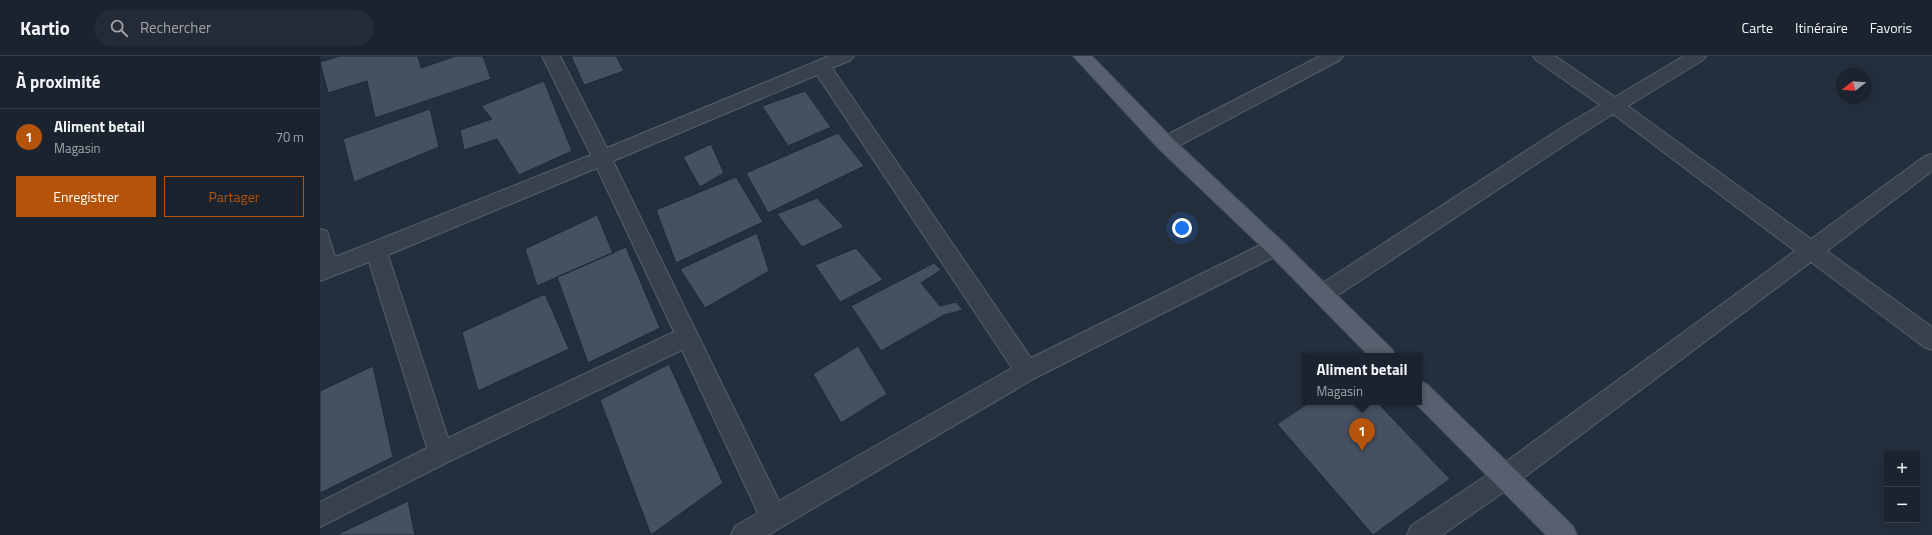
<!DOCTYPE html>
<html lang="fr">
<head>
<meta charset="utf-8">
<style>
  body { margin:0; font-family:"Titillium Web",sans-serif; background:#242b36; color:#f1f3f6 }
  .controls { position:absolute; right:12px; bottom:12px; display:grid; overflow:hidden; border-radius:0px; box-shadow:0 4px 16px #0002 }
  .controls button { width:36px; height:36px; display:grid; place-items:center; padding:0; border:0; border-bottom:1px solid #39404a; background:#1b232e; color:#f1f3f6; font:20px sans-serif }
  .compass { position:absolute; left:1516px; top:12px; width:36px; height:36px; border-radius:50%; background:#1b232e; box-shadow:0 4px 16px #0002; rotate:253deg }
  .you { position:absolute; left:862px; top:172px; width:14px; height:14px; margin:-10px; border:3px solid #fff; border-radius:50%; background:#1a73e8; box-shadow:0 0 0 6px #1a73e833 }
  .badge { display:grid; place-items:center; width:26px; height:26px; border-radius:50%; background:#b45309; color:#fff; font-size:13px; font-weight:700 }
  .pin { position:absolute; translate:-50% -33px; filter:drop-shadow(0 1px 2px #0008) }
  .pin::after { content:''; position:absolute; top:21px; width:14px; height:12px; background:inherit; clip-path:polygon(0 0,100% 0,50% 100%) }
  .popup { position:absolute; left:982px; top:297px; width:120px; height:52px; box-sizing:border-box; display:grid; place-content:center; border-radius:0px; background:#1b232e; filter:drop-shadow(0 1px 3px #0005); font-size:13px; white-space:nowrap; color:#a0a4aa }
  .popup b { font-size:15px; color:#f1f3f6 }
  .popup::after { content:''; position:absolute; left:50%; top:100%; margin-left:-8px; border:8px solid transparent; border-top-color:#1b232e }
  .list { margin:0; padding:0; list-style:none }
  h2 { display:flex; justify-content:space-between; align-items:center; height:52px; margin:0; padding:0 16px; font-size:17px }
  h2 small { font-size:13px; font-weight:400; color:#a0a4aa }
  .list li { display:grid; grid-template-columns:26px 1fr auto; gap:12px; align-items:center; box-sizing:border-box; height:56px; padding:0 16px; border-top:1px solid #39404a }
  .list b { display:block; font-size:15px; white-space:nowrap }
  .list p { margin:0; font-size:13px; white-space:nowrap; color:#a0a4aa }
  .list em { font-size:13px; font-style:normal; color:#a0a4aa }
  .actions { display:flex; gap:8px; padding:12px 16px }
  .actions a { flex:1; padding:9px 0; border:1px solid #b45309; border-radius:0px; text-align:center; font-size:14px; color:#b45309 }
  .actions .main { background:#b45309; color:#fff }
  .icon { flex:none; width:22px; height:22px; fill:none; stroke:currentColor; stroke-width:2; stroke-linecap:round; stroke-linejoin:round }
  .map { position:relative; flex:none; width:1612px; height:479px; overflow:hidden }
  header { display:flex; align-items:center; gap:24px; box-sizing:border-box; height:56px; padding:0 20px; background:#1b232e; border-bottom:1px solid #39404a }
  header strong { font-size:19px }
  nav { display:flex; gap:22px; margin-inline-start:auto; font-size:14px }
  .search { width:280px; height:36px; background:#242b36; display:flex; align-items:center; gap:10px; box-sizing:border-box; padding:0 14px; border-radius:22px; color:#a0a4aa; font-size:15px }
  main { display:flex }
  aside { flex:1; background:#1b232e }
  .map>svg:first-child { display:block }
  .building { fill:#455162; stroke:#1f2835 }
  .lines { fill:none; stroke-linecap:round; stroke-linejoin:round }
  .street-casing { stroke:#565f6c; stroke-width:2 }
  .primary-casing { stroke:#414a57; stroke-width:2 }
  .street { fill:#38414e; fill-rule:evenodd }
  .primary { fill:#56606e; fill-rule:evenodd }
</style>
</head>
<body>
<header>
<strong>Kartio</strong>
<div class="search"><svg class="icon" aria-label="search" viewBox="0 0 24 24"><circle cx="10" cy="10" r="6"/><path d="M15 15l6 6"/></svg>Rechercher</div>
<nav><a>Carte</a><a>Itinéraire</a><a>Favoris</a></nav>
</header>
<main>
<aside>
<h2>À proximité<small></small></h2>
<ul class="list">
<li><span class="badge">1</span><div><b>Aliment betail</b><p>Magasin</p></div><em>70 m</em></li>
</ul>
<div class="actions"><a class="main">Enregistrer</a><a>Partager</a></div>
</aside>
<div class="map">
<svg width="1612" height="479" viewBox="0 0 1612 479">
  <rect width="100%" height="100%" fill="#242f3e"/>
  <!-- building -->
  <path class="building" d="M20 0H98L101 12 136 0H163L171 23 55 62 47 25 8 37 0 6Z
    M251 0H296L304 15 264 29Z
    M224 25 252 95 199 119 177 83 144 94 140 74 172 63 161 50Z
    M485 35 511 71 468 90 442 50Z
    M110 53 119 91 34 126 23 83Z
    M518 77 544 110 448 157 426 117Z
    M391 88 404 117 380 131 363 101Z
    M416 121 443 166 356 207 336 154Z
    M497 142 524 171 482 191 457 158Z
    M277 159 293 197 217 230 205 193Z
    M437 177 449 215 385 252 360 213Z
    M306 191 340 272 268 307 237 221Z
    M536 192 563 224 520 246 495 209Z
    M614 207 621 214 601 227 620 250 636 246 643 254 624 259 561 295 531 250Z
    M225 238 249 293 158 335 142 276Z
    M538 290 567 338 521 367 493 318Z
    M349 308 403 427 331 479 280 344Z
    M53 310 73 401 0 437V335Z
    M990 346H1057L1130 423 1053 479 957 368Z
    M88 445 95 479H16Z"/>
  <g class="lines">
    <defs>
      <path id="street" d="M222 0H240L287 92 509 0H534L531 4 512 12 711 302 948 185 955 183 962 185 966 191 962 197 715 322 448 479H411L415 470 438 457 362 294 130 405 0 471V446L107 392 49 206 0 225V173L7 175 15 201 271 99ZM497 19 692 312 459 445 293 105ZM277 112 354 276 128 382 68 199Z
        M1000 0H1023L1020 4 853 93 846 95 839 93 836 88 839 83Z
        M1213 0H1235L1295 41 1364 0H1386L1383 4 1308 50 1491 183 1605 100 1612 98V115L1507 195 1612 271V294L1604 291 1491 206 1194 429 1122 479H1087L1091 470 1176 413 1475 195 1293 58 1260 79 1011 244 1003 247 995 244 992 238 995 232 1246 69 1280 49 1216 4Z"/>
      <path id="primary" d="M753 0H772L853 83 962 185 1072 293 1076 300H1049L948 197 839 93Z
        M1099 325 1107 328 1253 470 1257 479H1226L1094 346H1099Z"/>
    </defs>
    <!-- street casing -->
    <use href="#street" class="street-casing"/>
    <!-- primary casing -->
    <use href="#primary" class="primary-casing"/>
    <!-- street -->
    <use href="#street" class="street"/>
    <!-- primary -->
    <use href="#primary" class="primary"/>
  </g>
</svg>
<div class="controls">
<button>+</button>
<button>−</button>
</div>
<svg class="compass" viewBox="-18 -18 36 36"><path d="M0-13l5 13h-10z" fill="#e53935"/><path d="M0 13l5-13h-10z" fill="#a0a4aa"/></svg>
<div class="you"></div>
<div class="pin badge" style="left:1042px;top:395px">1</div>
<div class="popup"><b>Aliment betail</b>Magasin</div>
</div>
</main>
</body>
</html>
